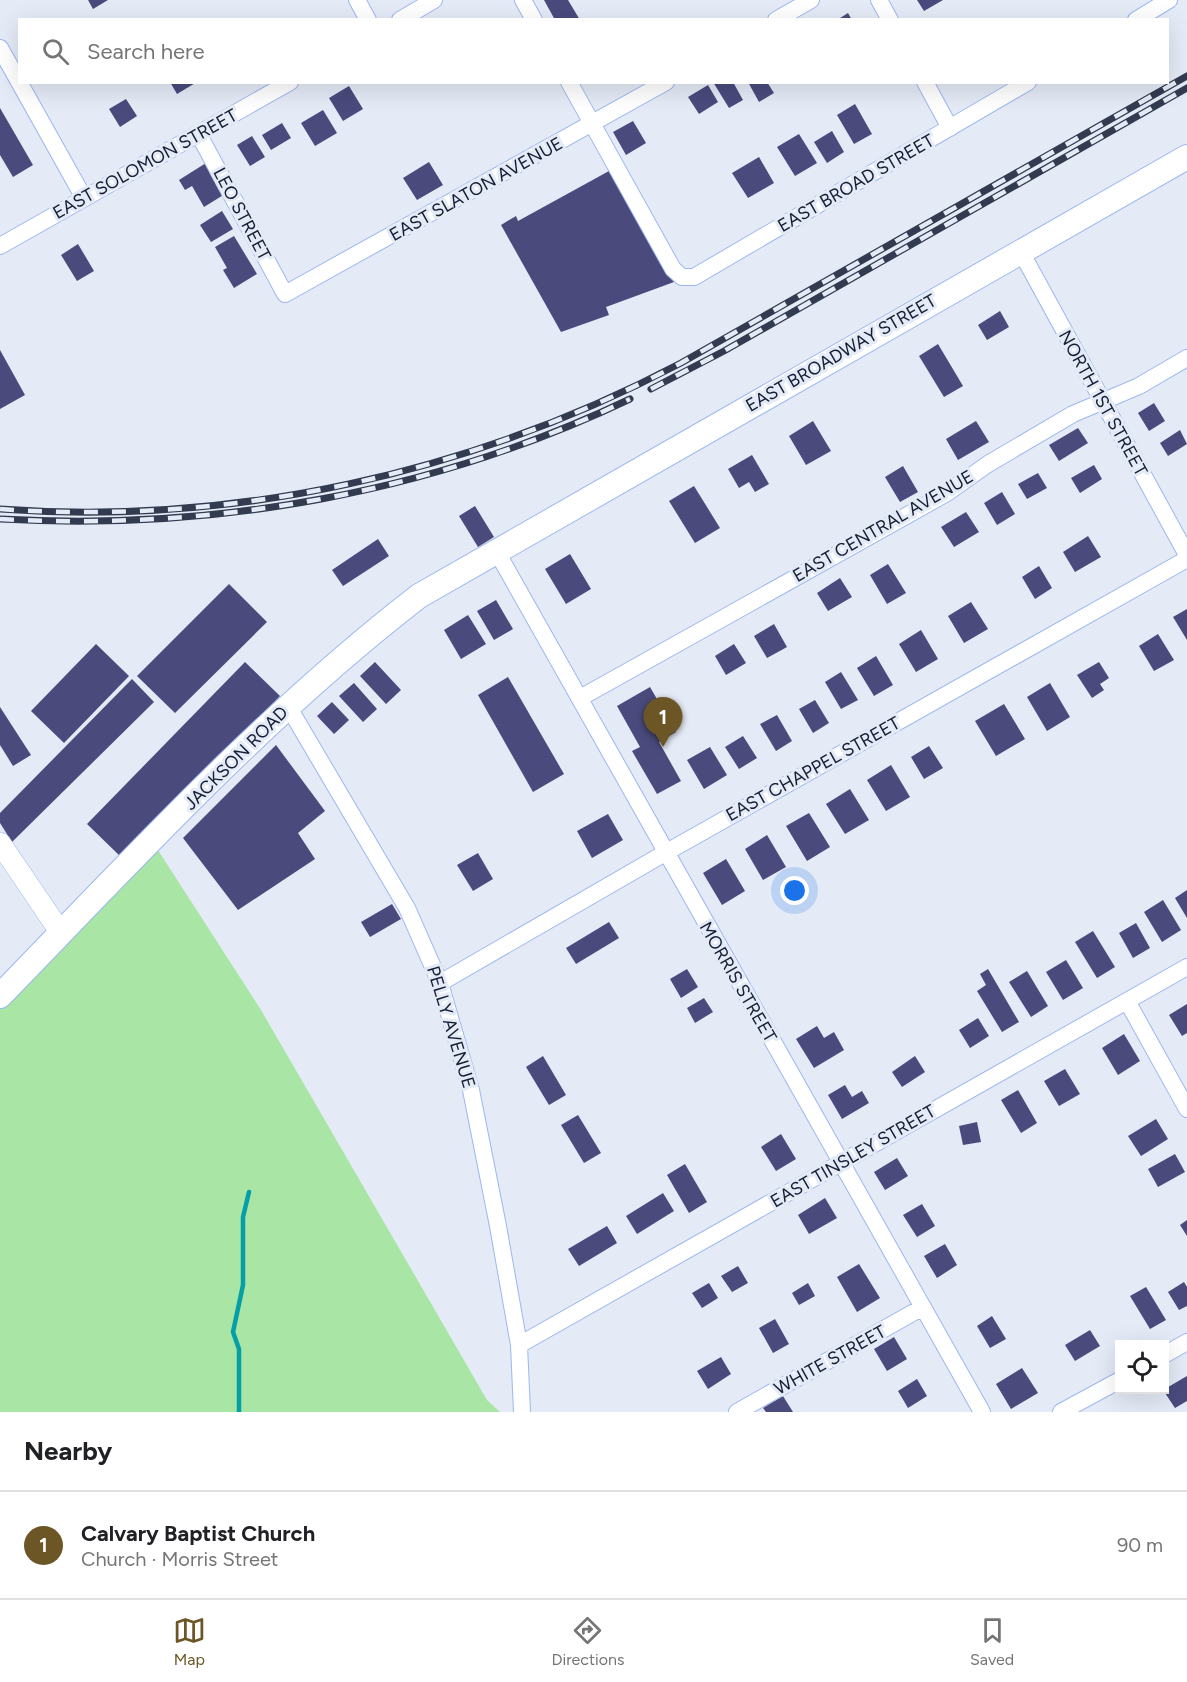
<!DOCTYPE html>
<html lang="en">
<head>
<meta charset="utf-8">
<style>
  body { margin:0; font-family:Figtree,sans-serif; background:#f2f2f2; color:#202124 }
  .controls { position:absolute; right:18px; bottom:18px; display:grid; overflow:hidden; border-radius:0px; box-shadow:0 6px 24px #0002 }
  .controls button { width:54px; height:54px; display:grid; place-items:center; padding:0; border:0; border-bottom:2px solid #e0e0e0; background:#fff; color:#202124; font:30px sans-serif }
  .you { position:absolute; left:795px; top:891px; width:21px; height:21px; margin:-15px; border:4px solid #fff; border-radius:50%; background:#1a73e8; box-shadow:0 0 0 9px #1a73e833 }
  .badge { display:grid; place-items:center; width:39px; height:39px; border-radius:50%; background:#6d5626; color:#fff; font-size:20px; font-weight:700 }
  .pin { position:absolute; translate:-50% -50px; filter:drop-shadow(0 2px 3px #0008) }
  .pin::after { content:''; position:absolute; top:32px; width:21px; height:18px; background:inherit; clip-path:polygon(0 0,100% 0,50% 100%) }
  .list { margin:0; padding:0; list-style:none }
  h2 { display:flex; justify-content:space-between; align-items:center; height:78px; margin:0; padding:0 24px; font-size:26px }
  h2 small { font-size:20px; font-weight:400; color:#757577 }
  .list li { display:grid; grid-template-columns:39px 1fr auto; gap:18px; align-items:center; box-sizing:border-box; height:108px; padding:0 24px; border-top:2px solid #e0e0e0 }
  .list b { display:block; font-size:22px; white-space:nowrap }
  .list p { margin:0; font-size:20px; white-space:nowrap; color:#757577 }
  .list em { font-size:20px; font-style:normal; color:#757577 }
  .icon { flex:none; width:33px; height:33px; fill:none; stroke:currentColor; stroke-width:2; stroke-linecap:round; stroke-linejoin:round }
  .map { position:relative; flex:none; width:1187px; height:1412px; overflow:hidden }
  .search { position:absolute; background:#fff; box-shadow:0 6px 24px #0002; left:18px; right:18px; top:18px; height:66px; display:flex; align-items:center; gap:15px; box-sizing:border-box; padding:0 21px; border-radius:0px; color:#757577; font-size:22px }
  .sheet { height:186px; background:#fff }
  nav { display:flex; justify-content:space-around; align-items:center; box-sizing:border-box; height:84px; border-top:2px solid #e0e0e0; background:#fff; font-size:16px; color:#757577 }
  nav a { display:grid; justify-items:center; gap:3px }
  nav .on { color:#6d5626 }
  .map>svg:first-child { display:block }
  .green { fill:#a9e5a4 }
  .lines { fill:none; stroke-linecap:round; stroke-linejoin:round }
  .stream { stroke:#059fa8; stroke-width:4.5 }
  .building { fill:#4a4a7d }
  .minor-casing { stroke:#9bb8ee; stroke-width:18 }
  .tertiary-casing { stroke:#9bb8ee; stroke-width:22 }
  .secondary-casing { stroke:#9bb8ee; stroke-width:26 }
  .minor { stroke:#fff; stroke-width:16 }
  .tertiary { stroke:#fff; stroke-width:21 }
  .secondary { stroke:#fff; stroke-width:24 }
  .rail-casing { stroke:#323b4f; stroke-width:7 }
  .rail { stroke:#e4eaf6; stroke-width:4.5; stroke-dasharray:14; stroke-linecap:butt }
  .labels { text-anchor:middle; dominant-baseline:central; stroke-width:6; stroke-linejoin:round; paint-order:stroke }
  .street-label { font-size:18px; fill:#141e33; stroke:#e4eaf6 }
</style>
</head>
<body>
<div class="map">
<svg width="1187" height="1412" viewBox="0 0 1187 1412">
  <rect width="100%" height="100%" fill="#e4eaf6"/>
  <!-- green -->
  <path class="green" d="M156 847 261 1010 487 1400 500 1412H0V1009Z"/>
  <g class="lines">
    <!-- stream -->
    <path class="stream" d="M239 1412V1349L233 1332 243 1285V1217L249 1192"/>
  </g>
  <!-- building -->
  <path class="building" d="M88 0H108L93 9Z
    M544 0H568L580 20H555Z
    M917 0H943L924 11Z
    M848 13 852 20H837Z
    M170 82H197L177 94Z
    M713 82H733L743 100 729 108Z
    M748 82H767L774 93 759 102Z
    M708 85 718 102 699 114 688 97Z
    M349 86 363 109 343 121 329 98Z
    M126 99 137 116 120 127 109 109Z
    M855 104 872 134 854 144 837 115Z
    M0 108 33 165 13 177 0 155Z
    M323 110 337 133 315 146 301 123Z
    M633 121 646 143 626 155 613 132Z
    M282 123 291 138 271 150 262 135Z
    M832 131 844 152 827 163 814 142Z
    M799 134 817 163 795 176 777 147Z
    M252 136 265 157 250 166 237 145Z
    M759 157 774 183 748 198 732 173Z
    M429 162 443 185 417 200 403 178Z
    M206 163 225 194 204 207 192 186 185 190 179 180Z
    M609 171 674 282 606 307 609 315 561 332 501 225 516 216 518 221Z
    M222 211 233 229 211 242 200 225Z
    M234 236 257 274 234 288 223 270 227 268 215 247Z
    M78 244 94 271 77 281 61 255Z
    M1000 311 1009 327 987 340 978 325Z
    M938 344 963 386 944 397 919 356Z
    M0 350 25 395 0 409Z
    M1154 403 1165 421 1149 431 1138 413Z
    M813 421 831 451 806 465 789 436Z
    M976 421 989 442 958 460 946 439Z
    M1078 428 1088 443 1059 461 1049 445Z
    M1180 430 1187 444 1168 456 1160 443Z
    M752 455 769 484 755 492 749 482 739 488 728 469Z
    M1094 465 1102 479 1080 493 1071 478Z
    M903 466 918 492 900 502 885 477Z
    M1038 473 1047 488 1027 499 1018 484Z
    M694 486 720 528 695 543 669 501Z
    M1002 492 1015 514 997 525 984 503Z
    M475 506 494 537 478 547 459 516Z
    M966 512 979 532 954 547 941 527Z
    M1088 536 1101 557 1075 572 1063 552Z
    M378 539 389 556 343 586 332 570Z
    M570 554 591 589 566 604 545 569Z
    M888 564 906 593 887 604 870 575Z
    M1039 566 1052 588 1035 599 1022 577Z
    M840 578 852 597 828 611 817 593Z
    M229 584 267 622 175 713 137 676Z
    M496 600 513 629 494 640 477 611Z
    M971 602 988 629 964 643 948 616Z
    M1187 609V640L1173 617Z
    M468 615 486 644 461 659 444 630Z
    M774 624 787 647 767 658 754 636Z
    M921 630 938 659 916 672 899 644Z
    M1158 634 1174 660 1154 671 1139 646Z
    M96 644 129 676 64 743 31 711Z
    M734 644 746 663 726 675 715 656Z
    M876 656 893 685 874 696 857 668Z
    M245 662 280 696 122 858 87 824Z
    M375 662 401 690 386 704 360 676Z
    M1099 662 1109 678 1100 684 1104 690 1092 698 1077 675Z
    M841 672 858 700 841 709 825 682Z
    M508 677 564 774 533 792 478 695Z
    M132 679 154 702 12 842 0 823V813Z
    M354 683 377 709 363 722 339 696Z
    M1050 683 1070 717 1047 731 1027 697Z
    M650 687 676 732 659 742 681 781 657 794 632 751 640 747 617 706Z
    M815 700 829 723 813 733 799 709Z
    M332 702 349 720 334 734 317 716Z
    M1004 704 1025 739 996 756 975 721Z
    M0 707 31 755 13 766 0 745Z
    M777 715 792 741 776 751 760 724Z
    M743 736 757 758 739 769 725 747Z
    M276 745 325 811 298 833 315 859 238 910 183 838Z
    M929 746 943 768 924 779 911 757Z
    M710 747 727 775 704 789 687 760Z
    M891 765 910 797 886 811 867 780Z
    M850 789 869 820 845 834 826 804Z
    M809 813 830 847 807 861 786 826Z
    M608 814 623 840 592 858 577 831Z
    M767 835 786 867 763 880 745 849Z
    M478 853 493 879 473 891 457 865Z
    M726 859 745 891 722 905 703 873Z
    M1187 890V918L1175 898Z
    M1163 900 1181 930 1162 942 1144 912Z
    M392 904 401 919 370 937 361 922Z
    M609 922 619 938 576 964 566 948Z
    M1136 923 1150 948 1133 958 1119 933Z
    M1093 931 1115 967 1097 978 1075 942Z
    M1066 960 1083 988 1063 1000 1046 972Z
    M687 969 698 987 681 998 670 979Z
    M988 969 1019 1022 1002 1032 977 991 986 985 980 974Z
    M1027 971 1048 1006 1031 1017 1009 982Z
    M704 998 713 1012 695 1023 687 1008Z
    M1187 1004V1033L1182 1036 1169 1015Z
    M978 1018 989 1036 970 1048 959 1030Z
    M817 1026 824 1038 834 1032 844 1050 814 1068 796 1039Z
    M1124 1034 1140 1061 1118 1075 1102 1048Z
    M543 1056 566 1095 549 1105 526 1067Z
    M915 1056 925 1072 902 1087 892 1072Z
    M1065 1069 1080 1094 1059 1106 1044 1081Z
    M845 1085 852 1097 862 1091 869 1103 842 1119 828 1095Z
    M1018 1090 1037 1123 1021 1133 1001 1100Z
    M578 1115 601 1153 584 1163 561 1125Z
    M1156 1119 1168 1139 1141 1156 1128 1136Z
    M977 1122 981 1142 963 1145 959 1126Z
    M781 1134 796 1159 776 1171 761 1147Z
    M1175 1154 1185 1172 1158 1187 1148 1169Z
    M897 1158 908 1176 885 1190 874 1172Z
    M685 1164 707 1202 689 1213 667 1175Z
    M663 1193 674 1211 637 1234 626 1216Z
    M825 1198 837 1218 809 1234 798 1215Z
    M922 1204 935 1226 917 1237 903 1215Z
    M1187 1220V1236L1180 1225Z
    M607 1226 617 1243 579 1266 568 1249Z
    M945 1244 957 1265 937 1278 924 1256Z
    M859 1264 880 1298 857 1312 837 1277Z
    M738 1266 748 1283 732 1292 721 1276Z
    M1184 1282 1187 1287V1306L1179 1310 1168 1292Z
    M709 1283 718 1298 702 1308 692 1293Z
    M808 1283 815 1296 799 1305 792 1293Z
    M1146 1287 1166 1320 1150 1329 1130 1296Z
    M992 1316 1006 1339 990 1348 977 1326Z
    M775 1319 789 1344 773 1353 759 1328Z
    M1090 1330 1100 1346 1075 1361 1065 1345Z
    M894 1337 907 1359 887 1371 874 1349Z
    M721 1357 731 1374 708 1389 697 1371Z
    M1022 1368 1038 1393 1011 1409 996 1384Z
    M1187 1376V1401L1175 1408 1163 1390Z
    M917 1379 927 1396 908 1408 898 1391Z
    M783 1396 793 1412H766L763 1408Z"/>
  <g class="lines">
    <defs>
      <path id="minor" d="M357 0 368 20
        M523 0 534 20
        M879 0 890 20
        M400 20 434 0
        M776 20 811 0
        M1136 20 1169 0
        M0 48 84 198
        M569 82 673 269 682 277H694L1028 82
        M925 82 950 128
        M199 135 285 294 666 82
        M0 246 290 82
        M1020 250 1187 555
        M497 552 982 1412
        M580 698 947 493 988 464 1073 414 1139 386 1187 358
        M288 706 407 908 440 983 471 1090 498 1226 519 1345 522 1412
        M440 983 665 853 1187 559
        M1127 1001 1187 1109
        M519 1345 1187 967
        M1164 1355 1187 1342
        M737 1412 923 1307
        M1061 1412 1120 1380"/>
      <path id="tertiary" d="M0 843 61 933"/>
      <path id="secondary" d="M0 996C134 858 266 714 419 596L1187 157"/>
    </defs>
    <!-- minor casing -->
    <use href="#minor" class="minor-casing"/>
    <!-- tertiary casing -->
    <use href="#tertiary" class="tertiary-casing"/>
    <!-- secondary casing -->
    <use href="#secondary" class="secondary-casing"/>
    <!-- minor -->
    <use href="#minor" class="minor"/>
    <!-- tertiary -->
    <use href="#tertiary" class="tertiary"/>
    <!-- secondary -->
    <use href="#secondary" class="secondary"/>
    <defs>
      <path id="rail" d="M651 389 724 351 1187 88
        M0 509C235 526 472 473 681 363L1187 76
        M0 519C217 531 433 493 630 399"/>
    </defs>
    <!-- rail casing -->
    <use href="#rail" class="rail-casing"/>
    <!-- rail -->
    <use href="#rail" class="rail"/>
  </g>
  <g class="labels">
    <!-- street labels -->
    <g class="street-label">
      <text transform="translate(145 164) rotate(-29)">EAST SOLOMON STREET</text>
      <text transform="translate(856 183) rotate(-30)">EAST BROAD STREET</text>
      <text transform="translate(476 189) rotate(-29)">EAST SLATON AVENUE</text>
      <text transform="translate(242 214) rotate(62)">LEO STREET</text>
      <text transform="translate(841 353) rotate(-30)">EAST BROADWAY STREET</text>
      <text transform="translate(1103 403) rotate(61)">NORTH 1ST STREET</text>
      <text transform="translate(883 526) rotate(-30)">EAST CENTRAL AVENUE</text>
      <text transform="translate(236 758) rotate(-45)">JACKSON ROAD</text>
      <text transform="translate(813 769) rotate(-29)">EAST CHAPPEL STREET</text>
      <text transform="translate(738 982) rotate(60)">MORRIS STREET</text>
      <text transform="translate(451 1027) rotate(73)">PELLY AVENUE</text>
      <text transform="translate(853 1156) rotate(-30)">EAST TINSLEY STREET</text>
      <text transform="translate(830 1360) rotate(-29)">WHITE STREET</text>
    </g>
  </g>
</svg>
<div class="controls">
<button><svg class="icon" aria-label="locate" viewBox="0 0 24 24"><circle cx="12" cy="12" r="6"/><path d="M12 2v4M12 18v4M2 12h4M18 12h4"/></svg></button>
</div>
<div class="you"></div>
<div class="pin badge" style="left:663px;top:747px">1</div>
<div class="search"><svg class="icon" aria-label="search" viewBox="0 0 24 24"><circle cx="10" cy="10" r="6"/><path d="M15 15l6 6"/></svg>Search here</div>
</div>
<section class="sheet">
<h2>Nearby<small></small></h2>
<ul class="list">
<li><span class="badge">1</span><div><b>Calvary Baptist Church</b><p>Church · Morris Street</p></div><em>90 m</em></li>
</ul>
</section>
<nav>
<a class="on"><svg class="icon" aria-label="map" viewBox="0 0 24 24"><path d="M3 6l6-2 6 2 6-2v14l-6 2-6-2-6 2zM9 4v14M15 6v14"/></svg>Map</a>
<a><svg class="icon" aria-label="directions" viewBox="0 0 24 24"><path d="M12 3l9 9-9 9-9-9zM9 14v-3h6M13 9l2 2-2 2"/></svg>Directions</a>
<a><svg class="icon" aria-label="saved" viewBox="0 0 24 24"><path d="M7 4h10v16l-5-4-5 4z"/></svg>Saved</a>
</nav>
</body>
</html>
